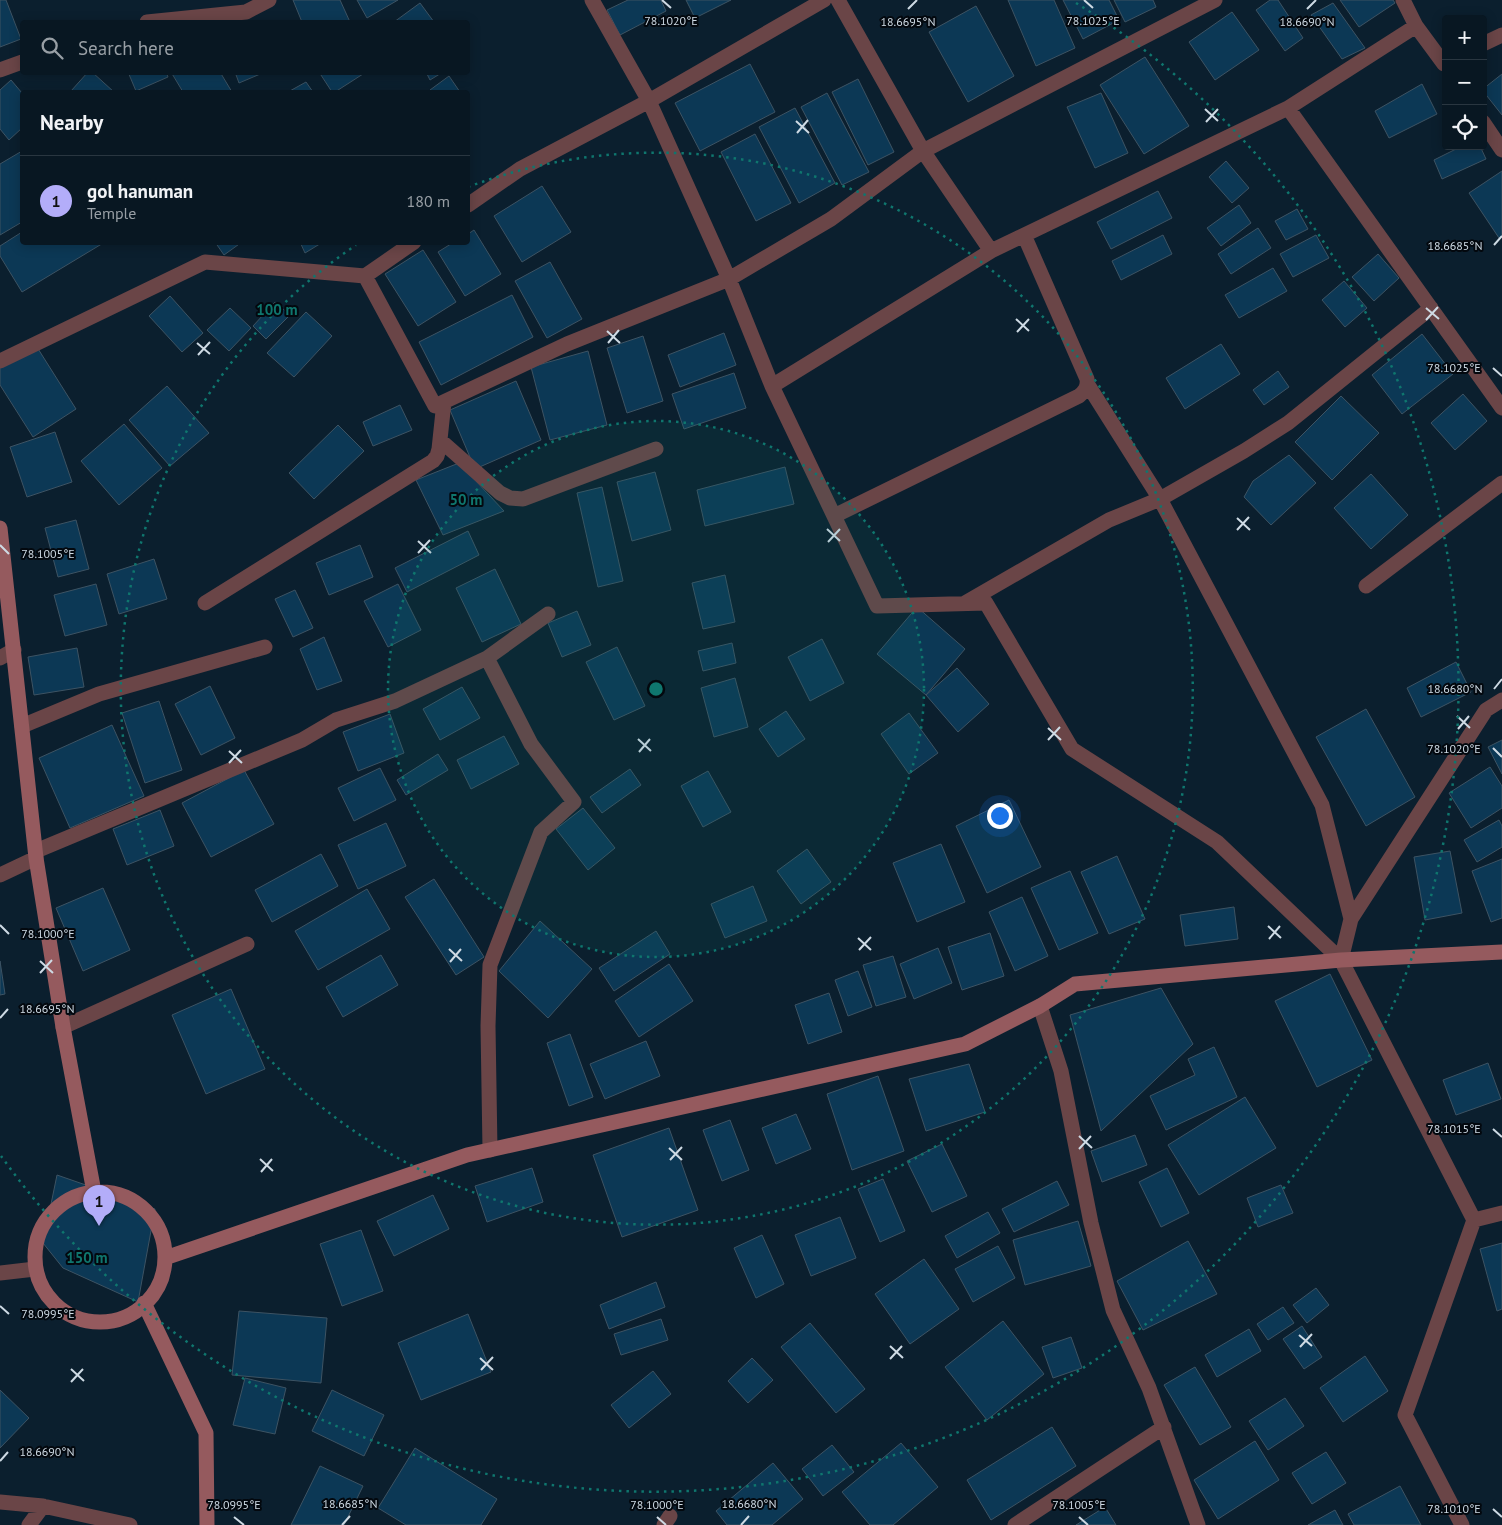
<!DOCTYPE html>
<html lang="en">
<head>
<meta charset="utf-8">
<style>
  body { margin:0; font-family:"PT Sans",sans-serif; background:#16242f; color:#f1f3f6 }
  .controls { position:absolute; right:15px; top:15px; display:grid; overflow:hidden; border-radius:5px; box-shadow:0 2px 12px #0003 }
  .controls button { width:45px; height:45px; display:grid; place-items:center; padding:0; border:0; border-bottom:1px solid #293640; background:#081722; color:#f1f3f6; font:25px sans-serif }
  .you { position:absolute; left:999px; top:815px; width:18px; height:18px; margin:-12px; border:4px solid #fff; border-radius:50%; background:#1a73e8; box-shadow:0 0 0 8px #1a73e833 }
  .badge { display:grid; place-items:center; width:32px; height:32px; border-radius:50%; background:#b3adf9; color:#111; font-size:16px; font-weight:700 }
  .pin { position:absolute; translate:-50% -41px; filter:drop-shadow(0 1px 2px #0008) }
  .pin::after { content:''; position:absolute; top:26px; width:18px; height:15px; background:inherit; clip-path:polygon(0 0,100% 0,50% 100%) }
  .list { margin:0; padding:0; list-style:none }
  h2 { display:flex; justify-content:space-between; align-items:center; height:65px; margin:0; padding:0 20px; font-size:21px }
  h2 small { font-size:16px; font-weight:400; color:#989fa5 }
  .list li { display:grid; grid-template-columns:32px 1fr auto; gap:15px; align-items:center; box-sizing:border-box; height:90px; padding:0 20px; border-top:1px solid #293640 }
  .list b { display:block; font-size:19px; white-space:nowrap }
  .list p { margin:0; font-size:16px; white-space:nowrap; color:#989fa5 }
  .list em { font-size:16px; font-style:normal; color:#989fa5 }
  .icon { flex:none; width:28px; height:28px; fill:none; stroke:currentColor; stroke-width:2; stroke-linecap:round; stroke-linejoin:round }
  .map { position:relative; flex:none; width:1502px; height:1525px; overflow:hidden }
  .search { position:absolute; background:#081722; box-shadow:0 2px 12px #0003; left:20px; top:20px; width:450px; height:55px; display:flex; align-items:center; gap:12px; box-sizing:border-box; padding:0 18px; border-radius:5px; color:#989fa5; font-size:19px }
  .panel { position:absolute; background:#081722; box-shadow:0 2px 12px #0003; left:20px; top:90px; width:450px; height:155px; border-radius:5px }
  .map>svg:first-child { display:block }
  .building { fill:#0c3855; stroke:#3d5363 }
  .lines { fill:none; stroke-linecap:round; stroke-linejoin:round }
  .street { stroke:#6a4547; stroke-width:15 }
  .secondary { stroke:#955a5e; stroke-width:15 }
  .ticks { fill:none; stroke:#cedae4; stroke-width:2 }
  .ring { fill:none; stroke:#0f766e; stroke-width:2.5; stroke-dasharray:2.5 5 }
  .ticks-label { font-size:12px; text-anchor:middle; fill:#cedae4; stroke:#03080e; stroke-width:4; stroke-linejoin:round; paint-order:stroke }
  .centre { fill:#0f766e; stroke:#03080e; stroke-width:2.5 }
  .ring-label { font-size:15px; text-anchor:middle; font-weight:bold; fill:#0f766e; stroke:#03080e; stroke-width:4; stroke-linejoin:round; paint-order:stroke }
</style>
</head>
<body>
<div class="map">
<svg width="1502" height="1525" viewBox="0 0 1502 1525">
  <rect width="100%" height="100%" fill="#0b1f2e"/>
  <!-- building -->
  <path class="building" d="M0 0H6L21 39 0 47Z
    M293 0H340L350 22H302Z
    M357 0H398L367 18Z
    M628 0H661L666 11 620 35 607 10Z
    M686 0H731L695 18Z
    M1008 0H1054L1075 48 1036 66Z
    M1063 0H1109L1119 20 1083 39Z
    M1114 0H1153L1156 7 1125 22Z
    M1270 0H1278L1303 38 1285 51 1256 10Z
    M1340 0H1393L1395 3 1359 27Z
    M420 3 434 22H394Z
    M1333 3 1365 48 1342 59 1311 15Z
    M976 6 1014 76 968 102 929 32Z
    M1232 12 1259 50 1215 80 1189 42Z
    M1145 57 1189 126 1144 154 1100 85Z
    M750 64 775 112 700 151 675 103Z
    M88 72H92L114 92H72L71 91Z
    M128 72H166L168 77 136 91Z
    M171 72H220L232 92H183Z
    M235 72H265L239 83Z
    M319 72H363V74L335 92H332Z
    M426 72H443L430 80Z
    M1502 74V115L1483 91V89Z
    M449 76 460 92H431L430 90Z
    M858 79 894 152 868 165 832 92Z
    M11 80 22 93V128L9 140 0 129V90Z
    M306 82 313 92H288Z
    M1422 84 1437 114 1389 138 1375 111Z
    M827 93 869 172 842 185 801 107Z
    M1101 93 1128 153 1095 168 1067 107Z
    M795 108 835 183 799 203 759 127Z
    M755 134 791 203 756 221 721 152Z
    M1462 146H1480L1486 159 1442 179 1434 160Z
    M22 151V222L0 235V164Z
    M1226 161 1249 188 1232 203 1209 177Z
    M1502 171V237L1499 238 1469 193Z
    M542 186 571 232 522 262 494 216Z
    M1158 191 1172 218 1111 249 1097 222Z
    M1239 205 1251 223 1221 246 1207 228Z
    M1297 209 1308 229 1286 240 1275 221Z
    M1258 228 1271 248 1231 274 1218 254Z
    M474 230 501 274 465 296 438 252 454 242H468V234Z
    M22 232V242H105L22 292 0 256V246Z
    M1163 235 1172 254 1121 280 1112 261Z
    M1316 235 1329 258 1293 277 1280 254Z
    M215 242H242L224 255Z
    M300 242H323L305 253Z
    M423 250 456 302 418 326 385 274Z
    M1378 254 1399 278 1374 301 1352 277Z
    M550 262 582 319 547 338 515 281Z
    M1273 268 1287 291 1239 318 1225 295Z
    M1344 281 1367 308 1345 327 1322 300Z
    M512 295 533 337 441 385 419 342Z
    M170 296 203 333 182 352 149 316Z
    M275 302 290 315 266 339 253 326Z
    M230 308 251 328 229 351 207 330Z
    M306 312 332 336 294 377 267 353Z
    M724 333 736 365 680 387 668 355Z
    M1422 334 1453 374 1402 414 1372 375Z
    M643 336 663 401 627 413 607 348Z
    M35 344 76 409 33 437 0 385V366Z
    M1221 344 1240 374 1185 409 1166 378Z
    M588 351 607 425 550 440 531 367Z
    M1278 371 1289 387 1264 405 1253 390Z
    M734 373 746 408 684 429 672 394Z
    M516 381 541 440 475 469 450 410Z
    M167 386 209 433 170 466 129 420Z
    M1463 394 1487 421 1455 450 1431 423Z
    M1341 396 1379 433 1332 480 1295 442Z
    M400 405 412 430 373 446 363 422Z
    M124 424 162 468 119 505 81 461Z
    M338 425 364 451 314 499 289 473Z
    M55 432 72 482 27 497 10 447Z
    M1289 455 1316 483 1271 525 1244 497 1253 481Z
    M459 463 504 511 443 535 416 480Z
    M785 467 794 504 705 526 697 490Z
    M655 472 671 530 632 541 617 482Z
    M1371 474 1408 515 1371 549 1334 508Z
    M602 487 623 581 598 587 577 493Z
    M76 520 89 569 58 577 45 528Z
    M468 531 479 555 407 592 395 568Z
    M360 545 373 577 329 595 316 563Z
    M154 559 167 599 119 614 107 574Z
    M495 569 521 624 482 642 456 588Z
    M725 575 735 622 703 629 692 583Z
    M96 584 107 625 65 636 54 595Z
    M398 584 421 630 388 647 364 601Z
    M295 590 313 628 293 637 275 599Z
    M917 607 965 649 926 695 877 654Z
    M577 611 591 645 562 657 548 623Z
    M324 637 342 681 317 690 300 649Z
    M822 639 844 683 810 701 788 657Z
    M732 643 736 663 703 671 698 651Z
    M617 647 645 706 614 720 586 662Z
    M77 648 84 687 34 695 28 657Z
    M1456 662 1471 692 1421 717 1407 688Z
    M957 668 989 704 958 732 926 695Z
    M735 678 748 727 714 737 701 688Z
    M210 686 235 738 201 755 175 704Z
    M462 687 480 718 440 740 423 709Z
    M159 701 182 770 145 783 122 713Z
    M1366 709 1415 797 1366 826 1316 737Z
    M786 711 805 739 778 757 759 729Z
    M909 713 938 753 909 774 881 734Z
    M390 714 404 753 358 771 343 732Z
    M112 725 144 796 70 828 39 758Z
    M504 736 519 764 471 789 457 760Z
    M1502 740V774L1488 747Z
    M438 754 448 770 406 795 397 780Z
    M1490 767 1502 786V808L1471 828 1449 793Z
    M380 768 396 800 354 821 338 788Z
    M630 769 641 785 602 813 590 797Z
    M244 770 274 824 211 857 182 803Z
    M708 771 731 812 703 827 681 786Z
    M1009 800 1041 867 987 893 956 826Z
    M583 808 615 848 588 870 556 829Z
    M160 810 174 846 127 865 113 829Z
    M1499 820 1502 826V847L1477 862 1464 840Z
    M386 823 406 866 358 889 338 845Z
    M941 844 965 902 917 922 893 863Z
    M807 849 831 882 801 904 777 871Z
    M1450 851 1462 913 1425 920 1414 857Z
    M321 854 338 886 272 922 255 890Z
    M1117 856 1145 919 1109 934 1081 872Z
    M1502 859V918L1491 922 1472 871Z
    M1070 871 1098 933 1059 950 1031 888Z
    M434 879 484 957 456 975 405 897Z
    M753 886 767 921 725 938 711 904Z
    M103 888 130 950 83 971 56 908Z
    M367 889 390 929 318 970 295 931Z
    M1022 897 1048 956 1015 971 989 912Z
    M1234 907 1238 939 1185 946 1180 915Z
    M540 921 592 969 548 1018 499 971Z
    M656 931 670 954 614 991 599 968Z
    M990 933 1004 976 962 990 948 947Z
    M938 948 952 983 914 999 900 964Z
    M381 955 398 985 343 1017 326 987Z
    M893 956 906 997 876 1006 863 965Z
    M0 961 5 994 0 995Z
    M669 964 693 1001 639 1037 615 1001Z
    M858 971 872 1007 848 1016 835 980Z
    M1330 974 1372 1060 1317 1087 1275 1001Z
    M1161 988 1193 1044 1101 1131 1070 1015Z
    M231 989 265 1069 206 1094 172 1015Z
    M829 993 842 1032 808 1044 795 1005Z
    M570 1034 593 1097 569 1106 547 1043Z
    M646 1041 660 1076 605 1099 590 1064Z
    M1214 1047 1237 1097 1166 1130 1150 1096 1195 1075 1188 1059Z
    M1488 1063 1501 1099 1456 1115 1443 1080Z
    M969 1064 985 1112 926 1131 909 1079Z
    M878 1076 904 1151 852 1170 827 1094Z
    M1245 1097 1276 1148 1199 1195 1168 1145Z
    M796 1114 811 1149 776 1164 762 1128Z
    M730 1120 749 1170 722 1181 703 1130Z
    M669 1128 698 1210 622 1237 593 1155Z
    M1135 1135 1147 1165 1102 1182 1091 1151Z
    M942 1144 967 1196 932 1212 907 1161Z
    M532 1168 543 1202 487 1222 475 1186Z
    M1167 1168 1189 1213 1161 1227 1139 1182Z
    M57 1175 155 1209 138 1302 63 1268 43 1243Z
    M883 1179 905 1231 880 1242 858 1189Z
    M1057 1181 1069 1205 1014 1232 1002 1209Z
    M1281 1185 1293 1213 1258 1227 1247 1198Z
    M433 1195 449 1229 394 1256 377 1221Z
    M988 1212 1000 1233 957 1258 945 1236Z
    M840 1217 856 1258 811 1276 795 1235Z
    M1078 1221 1091 1266 1025 1285 1013 1240Z
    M361 1230 383 1291 342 1306 320 1244Z
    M762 1235 784 1284 756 1298 734 1248Z
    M1188 1241 1217 1294 1143 1330 1117 1281Z
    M1502 1243V1309L1497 1311 1480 1249Z
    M998 1246 1015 1278 973 1302 955 1269Z
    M924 1259 959 1309 910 1344 875 1294Z
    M656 1282 665 1307 609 1329 600 1305Z
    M1316 1288 1329 1305 1307 1323 1293 1305Z
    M1283 1307 1294 1323 1268 1340 1257 1324Z
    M239 1311 327 1318 321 1383 232 1375Z
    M468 1314 491 1372 421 1400 398 1343Z
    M661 1319 668 1340 621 1355 614 1334Z
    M1003 1321 1044 1374 987 1420 945 1367Z
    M810 1323 865 1389 836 1413 781 1347Z
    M1302 1326 1322 1357 1304 1369 1283 1339Z
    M1249 1329 1261 1351 1217 1377 1205 1355Z
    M1071 1337 1082 1368 1053 1378 1042 1347Z
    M1365 1356 1388 1391 1343 1422 1320 1388Z
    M752 1358 773 1380 748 1403 728 1381Z
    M1195 1367 1231 1427 1200 1445 1164 1385Z
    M653 1371 671 1394 629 1428 611 1405Z
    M245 1378 286 1388 275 1434 233 1425Z
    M0 1390 29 1418 0 1448Z
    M332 1390 384 1415 364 1456 312 1431Z
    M1285 1398 1304 1426 1268 1450 1249 1421Z
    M1052 1427 1076 1466 991 1520 967 1480Z
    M1255 1441 1279 1480 1218 1519 1194 1480Z
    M901 1443 938 1487 893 1525H870L842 1492Z
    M832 1445 854 1472 823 1496 802 1469Z
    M415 1448 497 1499 481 1525H406L378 1508Z
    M1326 1452 1346 1483 1312 1504 1292 1473Z
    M773 1463 803 1499 772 1525H727L716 1511Z
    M320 1466 363 1486 344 1525H291Z
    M1400 1486 1421 1525H1354L1348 1514Z
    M1105 1507 1116 1525H1076Z
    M1335 1510 1343 1525H1308Z"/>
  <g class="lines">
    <!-- street -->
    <path class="street" d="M592 0 649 101 729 279 772 386 877 606 986 603 1072 749 1217 842 1341 960 1474 1220
      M838 0 923 151 991 251
      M1403 0 1416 26
      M147 22 246 12 269 0
      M1483 44 1502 35
      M0 70 22 62
      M1288 108 1502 408
      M1483 122 1502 150
      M468 205 520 169 649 101 824 0
      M365 276 435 406 567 344 729 279 831 219 923 151 1215 0
      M0 361 205 262 365 276 414 242
      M1088 385 1160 499 1322 805 1351 919
      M772 386 991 251 1288 108 1416 26 1444 64 1446 63
      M440 440 500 493 510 498 523 499 656 449
      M834 516 1079 396C1085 391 1088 387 1087 379L1024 235
      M1366 586 1502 483
      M205 603 433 461 437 456 439 449 444 402
      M965 603 1109 520 1160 499 1244 451 1288 423 1431 308
      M0 658 14 650
      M22 726 99 694 265 647
      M36 851 302 740 336 720 395 701 487 658
      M0 875 36 858
      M1341 960 1351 919 1486 710 1502 700
      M1040 1006 1061 1071 1091 1223 1113 1310 1149 1388 1198 1525
      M63 1027 247 944
      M490 1150 488 1026 490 965 541 832 574 802 531 744 487 658 548 614
      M0 1273 35 1269
      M0 1502 43 1506 130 1525
      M29 1525 43 1506
      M664 1525 670 1516
      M1015 1525 1164 1427
      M1462 1525 1405 1415 1474 1220 1502 1213"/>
    <!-- secondary -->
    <path class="secondary" d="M0 528 36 858 63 1027 94 1192
      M35 1257a65 65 0 1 1 130 0a65 65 0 1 1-130 0Z
      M165 1258 467 1155 965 1044 1040 1006 1075 984 1341 960 1502 952
      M144 1303 206 1433 207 1525"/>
  </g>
  <!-- ticks -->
  <path class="ticks" d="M662 0 671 8M1084 0 1093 8M908 9 917 0M1307 9 1316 0M1205 109 1218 121M796 121 809 133M1206 122 1218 109M797 133 808 120M1494 245 1502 236M1426 308 1439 319M1016 319 1029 331M1426 320 1438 307M607 331 620 343M1017 332 1029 319M197 343 210 354M608 343 619 330M198 355 210 342M1493 368 1502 376M1237 518 1250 530M827 529 840 541M1237 530 1249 517M418 541 431 553M828 542 840 529M0 545 9 554M418 553 430 540M1494 689 1502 679M1457 716 1470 728M1048 728 1061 740M1458 729 1469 716M638 739 651 751M1048 740 1060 727M1493 748 1502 757M229 751 242 763M639 752 650 739M229 763 241 750M0 925 9 934M1268 926 1281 938M858 938 871 950M1269 939 1280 926M449 949 462 961M859 950 871 937M40 961 53 973M450 962 461 949M40 973 52 960M0 1018 8 1009M1493 1129 1502 1137M1079 1136 1092 1148M669 1148 682 1160M1079 1149 1091 1136M260 1159 273 1171M670 1160 682 1147M261 1172 272 1159M0 1306 9 1314M1299 1335 1312 1346M890 1346 903 1358M1300 1347 1312 1334M480 1358 493 1370M890 1359 902 1346M71 1369 84 1381M481 1370 493 1357M71 1382 83 1369M0 1461 8 1452M1493 1509 1502 1517M234 1517 244 1525M657 1517 666 1525M1079 1517 1088 1525M342 1525 350 1516M741 1525 749 1516"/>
  <!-- distance rings -->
  <circle cx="656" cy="689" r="268" fill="#0f766e" fill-opacity=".12"/>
  <g class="ring">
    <circle cx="656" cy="689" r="268"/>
    <path d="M468 187A536 536 0 1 1 356 245"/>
    <path d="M1076 3A804 804 0 1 1 1 1156"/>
  </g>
  <g class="ticks-label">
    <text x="671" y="25">78.1020°E</text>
    <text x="1093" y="25">78.1025°E</text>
    <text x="908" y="26">18.6695°N</text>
    <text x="1307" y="26">18.6690°N</text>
    <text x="1455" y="250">18.6685°N</text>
    <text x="1454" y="372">78.1025°E</text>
    <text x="48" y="558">78.1005°E</text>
    <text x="1455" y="693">18.6680°N</text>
    <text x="1454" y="753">78.1020°E</text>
    <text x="48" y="938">78.1000°E</text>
    <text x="47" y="1013">18.6695°N</text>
    <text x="1454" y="1133">78.1015°E</text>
    <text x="48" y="1318">78.0995°E</text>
    <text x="47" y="1456">18.6690°N</text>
    <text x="350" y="1508">18.6685°N</text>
    <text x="749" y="1508">18.6680°N</text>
    <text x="234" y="1509">78.0995°E</text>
    <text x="657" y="1509">78.1000°E</text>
    <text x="1079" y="1509">78.1005°E</text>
    <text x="1454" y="1513">78.1010°E</text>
  </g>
  <circle cx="656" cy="689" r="8" class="centre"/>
  <g class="ring-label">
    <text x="277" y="315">100 m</text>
    <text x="466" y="505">50 m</text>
    <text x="87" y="1263">150 m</text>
  </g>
</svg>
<div class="controls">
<button>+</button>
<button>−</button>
<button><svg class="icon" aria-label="locate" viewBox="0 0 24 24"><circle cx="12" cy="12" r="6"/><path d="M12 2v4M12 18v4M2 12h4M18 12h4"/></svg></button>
</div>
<div class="you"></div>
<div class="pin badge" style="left:99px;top:1226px">1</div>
<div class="search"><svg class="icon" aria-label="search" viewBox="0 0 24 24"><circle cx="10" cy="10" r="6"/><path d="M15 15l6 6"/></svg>Search here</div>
<section class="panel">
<h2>Nearby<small></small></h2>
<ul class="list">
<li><span class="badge">1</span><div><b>gol hanuman</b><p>Temple</p></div><em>180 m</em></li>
</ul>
</section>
</div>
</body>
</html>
